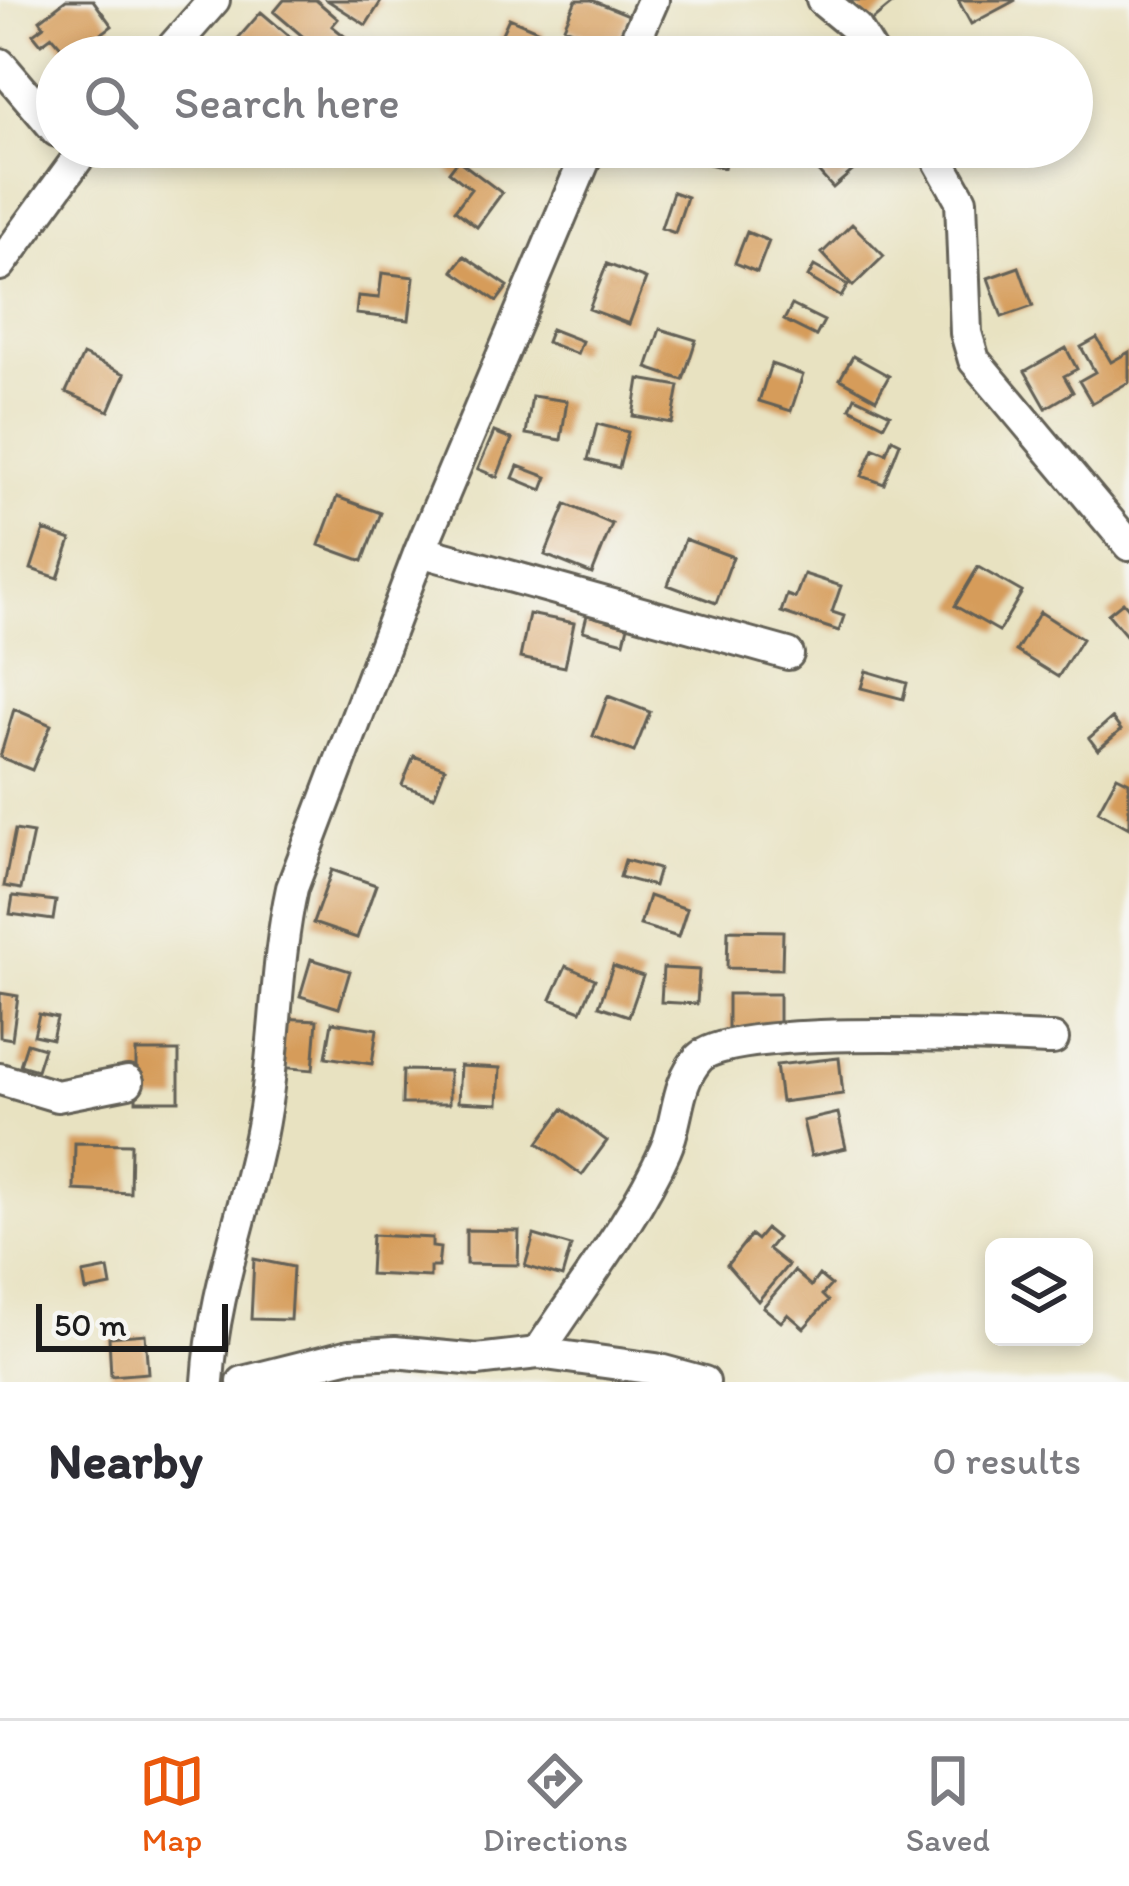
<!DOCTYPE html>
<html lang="en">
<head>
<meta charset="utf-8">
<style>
  body { margin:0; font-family:Itim,sans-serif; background:#f7f7f7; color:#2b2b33 }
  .controls { position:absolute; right:36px; bottom:36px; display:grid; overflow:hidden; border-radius:18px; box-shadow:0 6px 18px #0003 }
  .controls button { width:108px; height:108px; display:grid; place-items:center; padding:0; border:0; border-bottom:3px solid #e1e1e2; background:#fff; color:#2b2b33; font:60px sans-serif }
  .scale { position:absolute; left:36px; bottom:30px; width:192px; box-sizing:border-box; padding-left:12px; border:6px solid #1c1c1c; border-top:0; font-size:33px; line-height:42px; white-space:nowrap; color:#1c1c1c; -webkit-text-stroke:9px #f6f6f2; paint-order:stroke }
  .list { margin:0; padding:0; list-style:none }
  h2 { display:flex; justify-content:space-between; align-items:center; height:156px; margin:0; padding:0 48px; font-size:51px }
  h2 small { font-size:39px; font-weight:400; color:#7c7c81 }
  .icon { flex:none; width:66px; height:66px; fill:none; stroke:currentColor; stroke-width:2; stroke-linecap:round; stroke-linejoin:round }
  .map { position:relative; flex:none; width:1129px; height:1382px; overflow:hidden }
  .search { position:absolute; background:#fff; box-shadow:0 6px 18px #0003; left:36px; right:36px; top:36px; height:132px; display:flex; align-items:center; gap:30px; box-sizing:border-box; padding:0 42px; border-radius:66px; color:#7c7c81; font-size:45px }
  .sheet { height:336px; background:#fff }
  nav { display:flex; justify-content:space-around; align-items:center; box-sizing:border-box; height:168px; border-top:3px solid #e1e1e2; background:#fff; font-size:33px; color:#7c7c81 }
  nav a { display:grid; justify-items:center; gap:6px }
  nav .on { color:#ea580c }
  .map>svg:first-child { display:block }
  .building { fill:#d69c5a }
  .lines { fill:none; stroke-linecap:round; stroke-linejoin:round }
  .minor-casing { stroke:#636156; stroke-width:36 }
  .minor { stroke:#fff; stroke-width:30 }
</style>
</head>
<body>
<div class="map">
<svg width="1129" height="1382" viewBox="0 0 1129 1382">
  <rect width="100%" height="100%" fill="#f6f6f2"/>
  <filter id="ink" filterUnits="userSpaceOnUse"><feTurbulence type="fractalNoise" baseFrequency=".00833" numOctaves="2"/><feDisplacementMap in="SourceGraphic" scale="24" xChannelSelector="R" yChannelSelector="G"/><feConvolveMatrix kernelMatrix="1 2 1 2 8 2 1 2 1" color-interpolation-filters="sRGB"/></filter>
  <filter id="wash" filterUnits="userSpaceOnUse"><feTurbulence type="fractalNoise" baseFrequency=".004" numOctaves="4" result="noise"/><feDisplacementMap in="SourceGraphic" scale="48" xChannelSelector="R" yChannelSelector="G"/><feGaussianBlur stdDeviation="2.7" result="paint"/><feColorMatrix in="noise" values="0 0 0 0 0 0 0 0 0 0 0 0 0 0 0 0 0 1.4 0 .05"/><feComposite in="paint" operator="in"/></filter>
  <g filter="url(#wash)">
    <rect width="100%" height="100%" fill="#e8e2c1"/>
    <g id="blocks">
      <!-- building -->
      <path class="building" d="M66 0H93L112 26 70 57 52 36 41 44 33 34 44 26 40 20Z
        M284 0H316L338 19 332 26 353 43 341 57H327L274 12Z
        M327 0H382L366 25Z
        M576 0H592L629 15 615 48 564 27Z
        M850 0H897L869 23Z
        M958 0H1016L971 24Z
        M261 12 314 57H248L233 44Z
        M509 18 544 33 533 57 492 55Z
        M718 40 772 56V57H713Z
        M680 147H729L724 168 678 156Z
        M809 147H836L856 168 833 188 801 153Z
        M458 160 502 193 477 227 455 210 471 189 449 172Z
        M673 192 687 197 675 233 661 228Z
        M852 224 884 256 853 286 822 253Z
        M747 232 769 241 757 272 735 263Z
        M464 256 508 286 497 301 453 271Z
        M607 264 646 279 629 324 589 309Z
        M814 266 848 285 841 297 808 277Z
        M1019 267 1033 306 1002 317 988 278Z
        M382 273 414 277 409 320 356 314 358 296 379 298Z
        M792 305 824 321 816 336 784 320Z
        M551 329 582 341 577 354 546 342Z
        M660 329 696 340 683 380 647 368Z
        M1097 338 1111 362 1129 352V382L1092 403 1079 381 1095 372 1081 347Z
        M1066 348 1077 369 1064 376 1073 392 1046 408 1025 371Z
        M83 355 125 374 109 411 66 392Z
        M853 356 889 376 876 399 840 379Z
        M771 364 803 375 791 411 759 401Z
        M639 379 679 386 672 423 633 416Z
        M532 396 567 401 561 440 526 434Z
        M855 397 890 414 884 425 850 408Z
        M597 424 628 432 619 468 588 460Z
        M494 432 512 439 497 477 478 469Z
        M892 439 900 443 884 484 862 476 874 448 886 453Z
        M518 466 547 477 542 490 513 478Z
        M337 497 381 513 363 561 319 545Z
        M566 504 612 524 592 574 545 555Z
        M44 530 71 540 58 578 31 569Z
        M685 539 733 557 716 603 668 585Z
        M978 567 1022 592 999 631 955 606Z
        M804 574 841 586 832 612 844 616 839 631 781 612 787 595 795 598Z
        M1123 602 1129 609V639L1108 614Z
        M1040 612 1082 639 1058 677 1016 651Z
        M529 614 574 623 565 667 520 658Z
        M587 615 628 626 624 642 583 631Z
        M866 671 907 683 903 699 861 688Z
        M608 696 650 712 634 752 593 736Z
        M14 709 51 725 32 770 0 757Z
        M1112 718 1121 730 1098 750 1089 738Z
        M414 756 445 768 434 797 402 785Z
        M1117 776 1129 782V828L1098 811Z
        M15 830 33 833 21 889 4 886Z
        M625 860 659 869 654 886 620 877Z
        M332 870 376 885 357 938 313 923Z
        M13 896 56 901 53 920 10 914Z
        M649 896 687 909 678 937 640 925Z
        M728 930 783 931 782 969 727 968Z
        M311 959 350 971 339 1008 300 996Z
        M566 966 595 979 581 1011 551 999Z
        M613 966 643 976 629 1016 599 1006Z
        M663 968 699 970 697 1004 661 1002Z
        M0 993 18 996 12 1039 0 1037Z
        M728 994H779V1030H728Z
        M39 1014 57 1018 52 1039 34 1035Z
        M281 1018 317 1020 313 1070 277 1067Z
        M332 1022 377 1029 372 1064 326 1057Z
        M27 1043 44 1048 37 1070 20 1065Z
        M136 1051H179V1101H136Z
        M839 1058 843 1094 781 1102 776 1065Z
        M460 1066 500 1068 498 1104 458 1102Z
        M403 1070 449 1071V1104H402Z
        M563 1109 607 1141 582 1175 538 1143Z
        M838 1113 846 1148 811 1156 803 1121Z
        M75 1143 131 1144 130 1193 74 1190Z
        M766 1229 777 1238 768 1249 788 1265 758 1301 727 1265 751 1235 757 1240Z
        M466 1230 519 1231 518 1265 466 1264Z
        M372 1235 432 1238V1247L440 1248 438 1267H430V1277L370 1274Z
        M534 1235 571 1246 562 1277 525 1266Z
        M254 1259 293 1267 290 1320 251 1319Z
        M108 1269 111 1286 86 1291 83 1274Z
        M794 1271 811 1286 819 1275 831 1285 822 1295 828 1301 804 1328 788 1314 781 1322 763 1307Z
        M145 1334 148 1373 111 1376 109 1337Z"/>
    </g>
  </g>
  <g filter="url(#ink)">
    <use href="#blocks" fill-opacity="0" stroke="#636156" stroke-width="3"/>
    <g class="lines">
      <defs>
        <path id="minor" d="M822 0 856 28 874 57
          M164 57 214 0
          M628 57 653 0
          M0 64 57 131
          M931 147 961 200 966 333 974 360 1129 545
          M0 265 86 147
          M420 551 788 654
          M0 1079 57 1096 128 1082
          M538 1353C580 1288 633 1222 665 1151 679 1121 675 1084 699 1058 731 1024 995 1037 1053 1039
          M208 1382C213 1297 243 1219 260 1137 277 1054 274 970 292 888L420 551 590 147
          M243 1382 350 1355 395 1352 477 1360 538 1353 656 1369 704 1382"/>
      </defs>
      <!-- minor casing -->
      <use href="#minor" class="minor-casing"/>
      <!-- minor -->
      <use href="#minor" class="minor"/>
    </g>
  </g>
</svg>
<div class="controls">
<button><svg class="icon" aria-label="layers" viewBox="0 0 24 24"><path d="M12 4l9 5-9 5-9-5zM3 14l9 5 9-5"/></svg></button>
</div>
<div class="scale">50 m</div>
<div class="search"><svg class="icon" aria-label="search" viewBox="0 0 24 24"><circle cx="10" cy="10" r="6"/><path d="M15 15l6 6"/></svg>Search here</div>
</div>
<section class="sheet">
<h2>Nearby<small>0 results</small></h2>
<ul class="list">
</ul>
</section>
<nav>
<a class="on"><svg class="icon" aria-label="map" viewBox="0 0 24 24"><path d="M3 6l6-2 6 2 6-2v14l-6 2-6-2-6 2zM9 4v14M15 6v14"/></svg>Map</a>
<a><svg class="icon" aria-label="directions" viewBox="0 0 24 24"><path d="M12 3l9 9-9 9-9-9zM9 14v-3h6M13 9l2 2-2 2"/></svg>Directions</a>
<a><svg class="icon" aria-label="saved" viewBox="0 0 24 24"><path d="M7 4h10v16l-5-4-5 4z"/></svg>Saved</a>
</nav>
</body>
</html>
